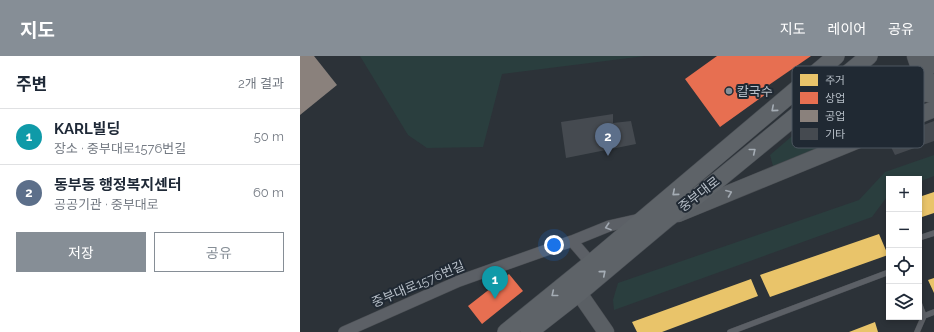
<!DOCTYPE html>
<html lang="ko">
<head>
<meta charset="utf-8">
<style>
  body { margin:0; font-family:Raleway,"Noto Sans KR",sans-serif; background:#f6f6f7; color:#1f2937 }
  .controls { position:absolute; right:12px; bottom:12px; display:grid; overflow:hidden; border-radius:0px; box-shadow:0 2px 6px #0003 }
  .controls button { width:36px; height:36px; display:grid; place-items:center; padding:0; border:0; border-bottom:1px solid #e0e1e3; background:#fff; color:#1f2937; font:20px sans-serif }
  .you { position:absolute; left:254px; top:189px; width:14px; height:14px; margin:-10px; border:3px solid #fff; border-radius:50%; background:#1a73e8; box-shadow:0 0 0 6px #1a73e833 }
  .badge { display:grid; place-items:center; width:26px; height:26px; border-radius:50%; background:#868e96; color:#fff; font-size:13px; font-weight:700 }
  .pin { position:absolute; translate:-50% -33px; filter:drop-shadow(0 1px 2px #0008) }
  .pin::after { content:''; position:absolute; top:21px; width:14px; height:12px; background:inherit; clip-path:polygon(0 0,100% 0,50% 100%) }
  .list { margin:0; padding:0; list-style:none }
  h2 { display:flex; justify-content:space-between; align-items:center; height:52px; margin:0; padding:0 16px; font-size:17px }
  h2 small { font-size:13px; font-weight:400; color:#747a83 }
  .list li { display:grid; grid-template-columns:26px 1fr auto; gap:12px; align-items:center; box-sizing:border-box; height:56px; padding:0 16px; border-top:1px solid #e0e1e3 }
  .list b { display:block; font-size:15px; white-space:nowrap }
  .list p { margin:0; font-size:13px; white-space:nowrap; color:#747a83 }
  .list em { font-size:13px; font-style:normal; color:#747a83 }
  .actions { display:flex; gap:8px; padding:12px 16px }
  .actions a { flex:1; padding:9px 0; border:1px solid #868e96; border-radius:0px; text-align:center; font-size:14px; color:#868e96 }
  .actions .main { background:#868e96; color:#fff }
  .icon { flex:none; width:22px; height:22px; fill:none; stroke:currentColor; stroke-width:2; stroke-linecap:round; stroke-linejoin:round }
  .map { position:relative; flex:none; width:634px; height:276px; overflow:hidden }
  header { display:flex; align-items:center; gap:24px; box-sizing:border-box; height:56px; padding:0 20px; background:#868e96; color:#fff }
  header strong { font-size:19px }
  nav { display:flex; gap:22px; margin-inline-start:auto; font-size:14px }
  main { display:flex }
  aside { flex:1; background:#fff }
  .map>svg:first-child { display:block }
  .green { fill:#2a3e3e }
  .homes { fill:#e9c46a }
  .shops { fill:#e76f51 }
  .industry { fill:#8a817c }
  .building { fill:#454a50 }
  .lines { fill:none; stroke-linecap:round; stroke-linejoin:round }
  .lane-casing { stroke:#4a4e53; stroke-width:6 }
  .street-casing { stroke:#4a4e53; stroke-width:12 }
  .secondary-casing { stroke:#4a4e53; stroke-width:17 }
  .primary-casing { stroke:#4a4f55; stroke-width:18 }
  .lane { stroke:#5c6066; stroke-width:5.5 }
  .street { stroke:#5c6066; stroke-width:11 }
  .secondary { stroke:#5a5f64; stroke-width:16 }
  .primary { stroke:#5e6368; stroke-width:17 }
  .oneway { stroke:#a5adb5 }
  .oneway2 { stroke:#a0a7af }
  .oneway3 { stroke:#a0a7b0 }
  .poi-dot { fill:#868e96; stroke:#202933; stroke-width:1.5 }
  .labels { text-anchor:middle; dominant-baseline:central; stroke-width:4; stroke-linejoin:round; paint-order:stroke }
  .poi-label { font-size:13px; fill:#b7bfc8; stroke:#202933; text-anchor:start }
  .street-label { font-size:13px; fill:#b7bfc8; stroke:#202933 }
  .key { fill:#202933; stroke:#4d5660; stroke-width:1 }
  .key-label { font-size:11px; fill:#b7bfc8 }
</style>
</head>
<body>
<header>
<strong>지도</strong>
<nav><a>지도</a><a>레이어</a><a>공유</a></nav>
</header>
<main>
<aside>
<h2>주변<small>2개 결과</small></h2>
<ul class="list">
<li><span class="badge" style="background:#0f9aa8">1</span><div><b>KARL빌딩</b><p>장소 · 중부대로1576번길</p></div><em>50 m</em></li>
<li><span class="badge" style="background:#5c6f8a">2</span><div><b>동부동 행정복지센터</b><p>공공기관 · 중부대로</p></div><em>60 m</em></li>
</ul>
<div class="actions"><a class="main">저장</a><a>공유</a></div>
</aside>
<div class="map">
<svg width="634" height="276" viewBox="0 0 634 276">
  <rect width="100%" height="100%" fill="#2c3238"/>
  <!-- green -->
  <path class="green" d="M60 0H345L202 18 183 91 127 92 108 79Z
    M547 33 613 56 473 110 470 99Z
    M634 99V120L619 126V123H589V138L572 161 314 254 313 244 318 227 559 144 585 116Z"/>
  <!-- homes -->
  <path class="homes" d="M634 136V157L619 162V141Z
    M579 178 588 199 470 241 460 219Z
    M634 222V237L628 224Z
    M451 223 458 240 362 276H337L332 266Z
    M575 266 578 276H549Z"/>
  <!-- shops -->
  <path class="shops" d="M417 0H511L463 33 466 38 420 71 385 23Z
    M209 218 223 235 182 268 168 250Z"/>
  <!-- industry -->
  <path class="industry" d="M0 0H14L37 29 0 59Z"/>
  <!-- building -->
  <path class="building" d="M313 58V67L331 65 336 88 266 102 261 66Z
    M634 65V85L595 99 587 83Z"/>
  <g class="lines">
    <defs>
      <path id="lane" d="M619 182 634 177
        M624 260 634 256
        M430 276 589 216
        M617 276 624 260 619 247"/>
      <path id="street" d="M272 185 291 207
        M44 276 159 225 272 185 309 170 340 163"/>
      <path id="secondary" d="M615 0 617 6 634 34
        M628 0 634 9
        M519 14 600 35 629 38 634 37
        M378 158 634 53
        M270 227 279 237 306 276"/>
      <path id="primary" d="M206 276 291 207 536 0
        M229 276 279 237 367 163 418 124 569 0"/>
    </defs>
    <!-- lane casing -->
    <use href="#lane" class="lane-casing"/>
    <!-- street casing -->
    <use href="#street" class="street-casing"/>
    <!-- secondary casing -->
    <use href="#secondary" class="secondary-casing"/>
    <!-- primary casing -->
    <use href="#primary" class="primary-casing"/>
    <!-- lane -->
    <use href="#lane" class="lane"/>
    <!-- street -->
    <use href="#street" class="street"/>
    <!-- secondary -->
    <use href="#secondary" class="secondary"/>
    <!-- primary -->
    <use href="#primary" class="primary"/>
  </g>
  <!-- one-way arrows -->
  <defs><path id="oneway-chevron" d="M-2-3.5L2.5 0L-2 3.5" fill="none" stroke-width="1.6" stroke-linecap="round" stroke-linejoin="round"/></defs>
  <g class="oneway">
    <use href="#oneway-chevron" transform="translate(474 53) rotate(139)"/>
    <use href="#oneway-chevron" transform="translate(453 95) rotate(-39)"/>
    <use href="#oneway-chevron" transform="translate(375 137) rotate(140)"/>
    <use href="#oneway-chevron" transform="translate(303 217) rotate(-40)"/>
    <use href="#oneway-chevron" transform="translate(254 238) rotate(141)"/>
  </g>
  <use class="oneway2" href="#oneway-chevron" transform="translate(429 137) rotate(-22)"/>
  <use class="oneway3" href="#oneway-chevron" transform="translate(308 171) rotate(162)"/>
  <!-- markers -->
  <circle class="poi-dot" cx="429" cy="35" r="4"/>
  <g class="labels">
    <!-- poi labels -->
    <g class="poi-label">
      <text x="437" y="35">칼국수</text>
    </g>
    <!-- street labels -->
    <g class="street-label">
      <text transform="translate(399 138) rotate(-38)">중부대로</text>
      <text transform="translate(118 228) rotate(-23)">중부대로1576번길</text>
    </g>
  </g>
  <!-- legend -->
  <rect x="492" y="10" width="132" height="82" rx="6" class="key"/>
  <rect x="500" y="18" width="18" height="12" fill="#e9c46a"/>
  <rect x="500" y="36" width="18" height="12" fill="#e76f51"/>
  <rect x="500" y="54" width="18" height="12" fill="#8a817c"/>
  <rect x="500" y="72" width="18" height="12" fill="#454a50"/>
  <g class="key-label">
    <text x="525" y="28">주거</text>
    <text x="525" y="46">상업</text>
    <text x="525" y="64">공업</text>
    <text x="525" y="82">기타</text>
  </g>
</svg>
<div class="controls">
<button>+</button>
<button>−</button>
<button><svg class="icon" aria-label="locate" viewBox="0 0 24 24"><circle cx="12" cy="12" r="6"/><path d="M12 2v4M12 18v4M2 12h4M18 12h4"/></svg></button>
<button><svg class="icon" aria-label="layers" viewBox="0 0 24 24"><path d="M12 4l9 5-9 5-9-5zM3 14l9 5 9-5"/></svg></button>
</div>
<div class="you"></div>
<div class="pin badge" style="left:195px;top:243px;background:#0f9aa8">1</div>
<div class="pin badge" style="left:308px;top:100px;background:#5c6f8a">2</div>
</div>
</main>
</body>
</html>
